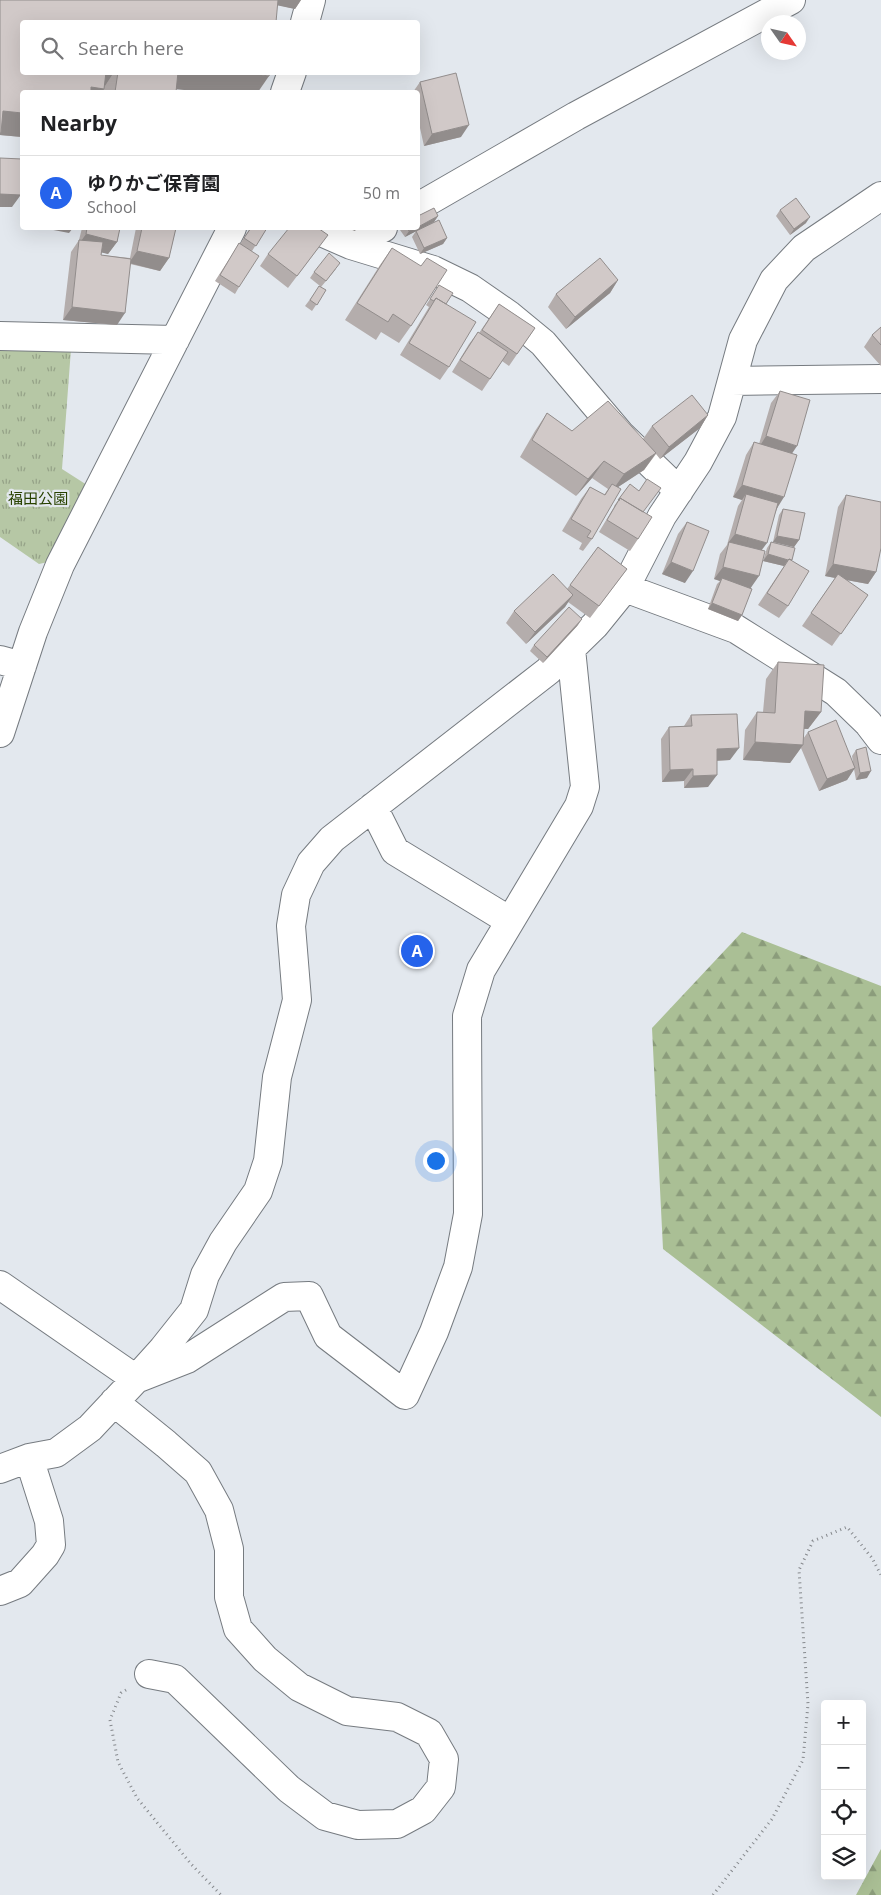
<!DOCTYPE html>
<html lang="en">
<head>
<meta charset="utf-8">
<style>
  body { margin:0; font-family:"Open Sans","Noto Sans JP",sans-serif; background:#f6f6f6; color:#202124 }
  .controls { position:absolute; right:15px; bottom:15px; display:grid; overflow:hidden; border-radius:5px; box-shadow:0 5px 20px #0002 }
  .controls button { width:45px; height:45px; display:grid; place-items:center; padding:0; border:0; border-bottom:1px solid #e0e0e0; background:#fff; color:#202124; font:25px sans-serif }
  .compass { position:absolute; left:761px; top:15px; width:45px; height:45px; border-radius:50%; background:#fff; box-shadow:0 5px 20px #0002; rotate:124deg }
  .you { position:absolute; left:435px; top:1160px; width:18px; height:18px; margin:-12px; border:4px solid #fff; border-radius:50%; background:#1a73e8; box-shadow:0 0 0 8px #1a73e833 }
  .badge { display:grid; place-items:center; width:32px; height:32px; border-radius:50%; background:#2563eb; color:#fff; font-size:16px; font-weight:700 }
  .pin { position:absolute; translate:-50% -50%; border:2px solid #fff; box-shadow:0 1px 5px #0006 }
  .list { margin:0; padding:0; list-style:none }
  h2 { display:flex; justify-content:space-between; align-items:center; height:65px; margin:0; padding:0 20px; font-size:21px }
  h2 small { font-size:16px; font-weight:400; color:#757577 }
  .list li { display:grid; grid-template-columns:32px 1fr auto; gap:15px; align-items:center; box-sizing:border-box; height:75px; padding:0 20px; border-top:1px solid #e0e0e0 }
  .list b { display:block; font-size:19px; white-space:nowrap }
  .list p { margin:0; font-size:16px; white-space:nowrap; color:#757577 }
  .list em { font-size:16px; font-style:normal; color:#757577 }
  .icon { flex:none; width:28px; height:28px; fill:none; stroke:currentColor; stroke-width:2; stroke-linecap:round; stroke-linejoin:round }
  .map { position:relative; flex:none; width:881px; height:1895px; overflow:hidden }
  .search { position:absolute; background:#fff; box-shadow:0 5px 20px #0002; left:20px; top:20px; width:400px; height:55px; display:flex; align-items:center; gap:12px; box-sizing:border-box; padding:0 18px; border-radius:5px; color:#757577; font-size:19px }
  .panel { position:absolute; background:#fff; box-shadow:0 5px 20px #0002; left:20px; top:90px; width:400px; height:140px; border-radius:5px }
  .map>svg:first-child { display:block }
  .grass { fill:url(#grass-tufts) }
  .forest { fill:url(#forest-firs) }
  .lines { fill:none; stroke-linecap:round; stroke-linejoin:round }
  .minor-casing { stroke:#767b80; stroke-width:30 }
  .path { stroke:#86898d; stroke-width:3; stroke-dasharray:1 4; stroke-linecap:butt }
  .minor { stroke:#fff; stroke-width:28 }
  .wall { fill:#b4adac }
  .shaded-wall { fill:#928d8c }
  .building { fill:#d1c9c8; stroke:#928d8c }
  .labels { text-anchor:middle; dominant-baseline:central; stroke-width:4.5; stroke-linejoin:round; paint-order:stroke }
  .park-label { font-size:15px; fill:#294200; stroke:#e3e8ee }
</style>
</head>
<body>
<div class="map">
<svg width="881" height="1895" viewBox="0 0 881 1895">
  <defs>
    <pattern id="grass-tufts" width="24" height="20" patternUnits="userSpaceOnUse" patternTransform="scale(1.25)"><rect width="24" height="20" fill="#b6c7a5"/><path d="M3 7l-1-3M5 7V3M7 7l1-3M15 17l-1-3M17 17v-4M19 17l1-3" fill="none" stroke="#95a287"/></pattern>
    <pattern id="forest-firs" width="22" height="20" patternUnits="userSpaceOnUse" patternTransform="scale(1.25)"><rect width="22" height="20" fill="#aabf95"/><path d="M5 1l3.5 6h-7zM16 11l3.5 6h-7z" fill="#8b9c7b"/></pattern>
  </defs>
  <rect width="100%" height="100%" fill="#e3e8ee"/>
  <!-- grass -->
  <path class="grass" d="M0 346 71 349 62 469 87 485 48 562 39 564 0 537Z"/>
  <!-- forest -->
  <path class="forest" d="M742 932 881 986V1417L663 1249 652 1028Z
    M881 1849V1895H856Z"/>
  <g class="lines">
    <defs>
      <path id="minor" d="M305 22 311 0
        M285 92 292 72
        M418 207 576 116 791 0
        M312 228 351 245 433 270 470 288 509 315 543 343 620 434 679 491
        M351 245 383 228
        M0 336 175 340
        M732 381 881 379
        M625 588 736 629 836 692 868 723 881 740
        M0 660 22 666
        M0 733 33 632 60 565 232 228
        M373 807 395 851 510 921
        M0 1285 136 1379 187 1359 284 1297 309 1296 328 1336 405 1395 434 1332 458 1267 468 1214 467 1016 481 970 579 806 585 787 571 649
        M114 1402 166 1444 198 1472 219 1510 229 1549V1597L238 1629 265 1659 299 1687 347 1711 397 1717 429 1733 444 1759 441 1787 423 1810 397 1824 358 1825 325 1816 289 1789 175 1679 149 1674
        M0 1469 29 1458 56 1453 90 1428 136 1379 163 1349 194 1310 205 1275 223 1242 258 1191 268 1161 277 1077 297 1000 291 926 296 895 311 863 332 839 548 671 595 625 625 588 662 516 698 462 722 417 743 340 774 280 804 248 881 196
        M0 1591 20 1583 45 1555 51 1545 49 1521 29 1458"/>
    </defs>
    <!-- minor casing -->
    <use href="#minor" class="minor-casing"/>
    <!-- path -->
    <path class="path" d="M126 1690 121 1693 110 1720 118 1762 137 1798 191 1864 221 1895
      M713 1895 772 1819 803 1760 808 1704 799 1570 813 1541 847 1527 872 1558 881 1575"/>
    <!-- minor -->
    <use href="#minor" class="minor"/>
  </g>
  <!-- wall -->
  <path class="wall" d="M0 0H301L295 9 278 5 22 72H270L176 89V92H22V137L0 135Z
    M420 82 461 137 424 146 418 119V92H413Z
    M780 210 806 223 790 235 776 216Z
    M438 216 434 222 418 230 447 238 443 244 420 254 412 237 416 231 405 237 400 230 402 228H418Z
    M82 228H120L117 242 108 254 102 252 101 255 130 258 136 228H176L169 258 160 271 130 264 117 325 63 320 71 252 79 240Z
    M250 228H267L252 251 239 287 235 294 215 281 235 250 239 243 240 244Z
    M319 247 288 288 260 266 268 254Z
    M392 248 411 326 399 343 381 332 376 340 345 320 380 265Z
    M336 269 321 287 326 290 312 311 305 306 320 286 310 278 314 272Z
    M618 280 610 293 566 329 548 307 556 294Z
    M439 285 446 304 449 367 440 380 400 355 429 307 426 305Z
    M499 304 535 328 509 366 502 361 482 391 452 372 469 344 478 332 479 333Z
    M881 327V366L864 347 872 335Z
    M780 391 792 453 777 509 761 550 742 615 738 621 708 609 717 584 720 581 714 579 720 554 727 545 738 506 742 500 733 497 746 455 754 442 759 444 771 403Z
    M547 413 572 431 643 439 652 426 708 415 700 428 660 459 656 454 644 470 618 487 592 539 583 551 579 549 582 543 562 531 581 499 590 487 604 495 608 489 592 478 576 496 520 457 535 431Z
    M630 484 644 512 638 539 630 551 599 532 614 507V506Z
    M846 495 876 572 868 584 846 580 868 595 832 646 802 626 835 578 825 576 838 507Z
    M783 509 799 540 794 547 773 542 779 515Z
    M687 522 685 583 662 574 678 534Z
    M771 542 792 560 788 606 779 618 758 605 784 566 763 561 767 548Z
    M598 547 627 569 618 581 590 618 568 602 565 607 526 644 506 623 514 611 567 589Z
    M578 625 543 663 530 651 534 645Z
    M778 662 821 712 808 729H804L803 739 808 732 853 762 852 756 856 750 867 778 856 780 854 769 847 780 819 791 801 748 790 763 743 760 745 730 757 712H763L766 679Z
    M691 715 730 760 717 761 708 787 684 788V781L662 782 661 739 669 727 684 726Z"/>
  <!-- shaded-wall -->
  <path class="shaded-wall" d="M252 0H301L295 9Z
    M102 72H114L103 89H104L102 92H88Z
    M174 72H238L269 76 258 92H204L164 88Z
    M3 111 22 113V137L0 135V115Z
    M469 125 461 137 424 146 432 134Z
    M21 184H22V196H20L12 207H0V194Z
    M438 216 434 222 405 237 409 231 418 228V227Z
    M810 217 806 223 790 235 794 229Z
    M43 228H73L69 233Z
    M347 228H357L355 231Z
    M86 234 117 242 108 254 78 247 79 244Z
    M447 238 443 244 420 254 424 248Z
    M137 251 169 258 160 271 129 263Z
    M618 280 610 293 566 329 575 317Z
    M72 307 125 313 117 325 63 320Z
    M708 415 700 428 660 459 669 447Z
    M766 436 797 446 789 458 758 449Z
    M656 453 644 470 612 491 624 474Z
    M604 461 592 478 576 496 588 479Z
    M742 485 784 497 776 510 746 494 742 500 733 497Z
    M735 534 767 543 758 555 728 543Z
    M777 536 799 540 794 547 773 542Z
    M768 554 788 560 784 566 763 561Z
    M671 562 693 571 685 583 662 574Z
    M833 564 876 572 868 584 825 576Z
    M723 567 759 576 750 589 722 578 720 581 714 579Z
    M573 595 565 607 526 644 535 632Z
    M712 603 742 615 738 621 708 609Z
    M582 619 578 625 543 663 547 657Z
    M805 711 821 712 808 729 793 728Z
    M755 742 803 745 790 763 743 760Z
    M739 748 730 760 708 761 717 749Z
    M855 768 847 780 819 791 827 779Z
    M693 769 684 781 662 782 670 770Z
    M871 771 867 778 856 780 860 773Z
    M717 775 708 787 684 788 693 776Z"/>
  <!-- building -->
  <path class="building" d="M0 0H278L276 22H22V72H106L104 89 91 87V92H22V113L3 111 1 133H0Z
    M118 72H178L176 92H115Z
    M238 72H270L269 76Z
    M456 73 469 125 432 134 420 82Z
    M0 158 22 159V184H21V195L0 194Z
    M796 198 810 217 794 229 780 210Z
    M434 208 438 216 418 227V216Z
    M439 220 447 238 424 248 416 231Z
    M87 228H120L117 242 86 234Z
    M142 228H176L169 258 137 251Z
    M251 228H267L256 246 244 238Z
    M289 228H318L328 235 297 276 268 254Z
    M407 228H416L409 231Z
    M79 240 103 242 101 255 131 259 125 313 72 307Z
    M239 243 259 256 239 287 220 275Z
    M392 248 421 266 427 258 447 270 411 326 393 314 388 322 357 303Z
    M329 253 340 263 326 281 314 272Z
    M600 258 618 280 575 317 556 294Z
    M439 285 453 293 446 304 436 298 434 301 430 299Z
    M319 286 326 290 317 305 310 300Z
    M436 298 476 322 449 367 409 343Z
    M499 304 535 328 517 354 482 330Z
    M881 327V345L872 335Z
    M478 332 508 352 490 379 460 360Z
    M780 391 810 400 797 446 766 436Z
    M692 395 708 415 669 447 652 426Z
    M608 401 656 453 624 474 604 461 588 479 532 440 547 413 572 431Z
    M754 442 797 455 784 497 742 485Z
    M647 479 661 488 643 512 620 498 619 501 618 500 630 484 639 491Z
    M612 484 621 489 592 539 587 537 591 531 571 519 590 487 605 495Z
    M746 494 778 503 767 543 735 534Z
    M846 495 881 502V548L876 572 833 564Z
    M620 498 652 517 638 539 607 520Z
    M783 509 805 513 799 540 777 536Z
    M687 522 709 531 693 571 671 562Z
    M729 542 765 551 759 576 723 567Z
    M771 542 795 548 792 560 789 559 788 560 768 554Z
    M598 547 627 569 599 606 570 585Z
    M789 559 809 571 788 606 767 593Z
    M553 574 573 595 535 632 514 611Z
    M838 574 868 595 841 634 811 613Z
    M722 578 752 589 742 615 712 603Z
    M569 607 582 619 547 657 534 645Z
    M778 662 824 665 821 712 805 711 803 745 755 742 757 712 775 713Z
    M737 714 739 748 717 749V775L693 776V769L670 770 669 727 692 726 691 715Z
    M836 720 855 768 827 779 808 732Z
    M866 747 871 771 860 773 856 750Z"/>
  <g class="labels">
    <!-- park labels -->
    <g class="park-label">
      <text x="38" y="498">福田公園</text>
    </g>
  </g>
</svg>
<div class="controls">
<button>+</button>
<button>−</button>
<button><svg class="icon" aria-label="locate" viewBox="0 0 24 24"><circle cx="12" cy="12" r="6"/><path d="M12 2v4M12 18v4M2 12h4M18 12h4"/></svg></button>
<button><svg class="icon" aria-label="layers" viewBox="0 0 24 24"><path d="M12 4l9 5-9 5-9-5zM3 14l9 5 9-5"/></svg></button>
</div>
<svg class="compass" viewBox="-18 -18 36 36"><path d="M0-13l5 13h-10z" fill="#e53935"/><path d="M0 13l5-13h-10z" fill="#757577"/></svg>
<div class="you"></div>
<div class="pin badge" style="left:417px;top:951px">A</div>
<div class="search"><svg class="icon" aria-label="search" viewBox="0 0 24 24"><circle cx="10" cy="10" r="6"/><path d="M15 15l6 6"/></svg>Search here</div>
<section class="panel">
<h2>Nearby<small></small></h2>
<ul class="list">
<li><span class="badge">A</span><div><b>ゆりかご保育園</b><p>School</p></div><em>50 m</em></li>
</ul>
</section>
</div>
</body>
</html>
